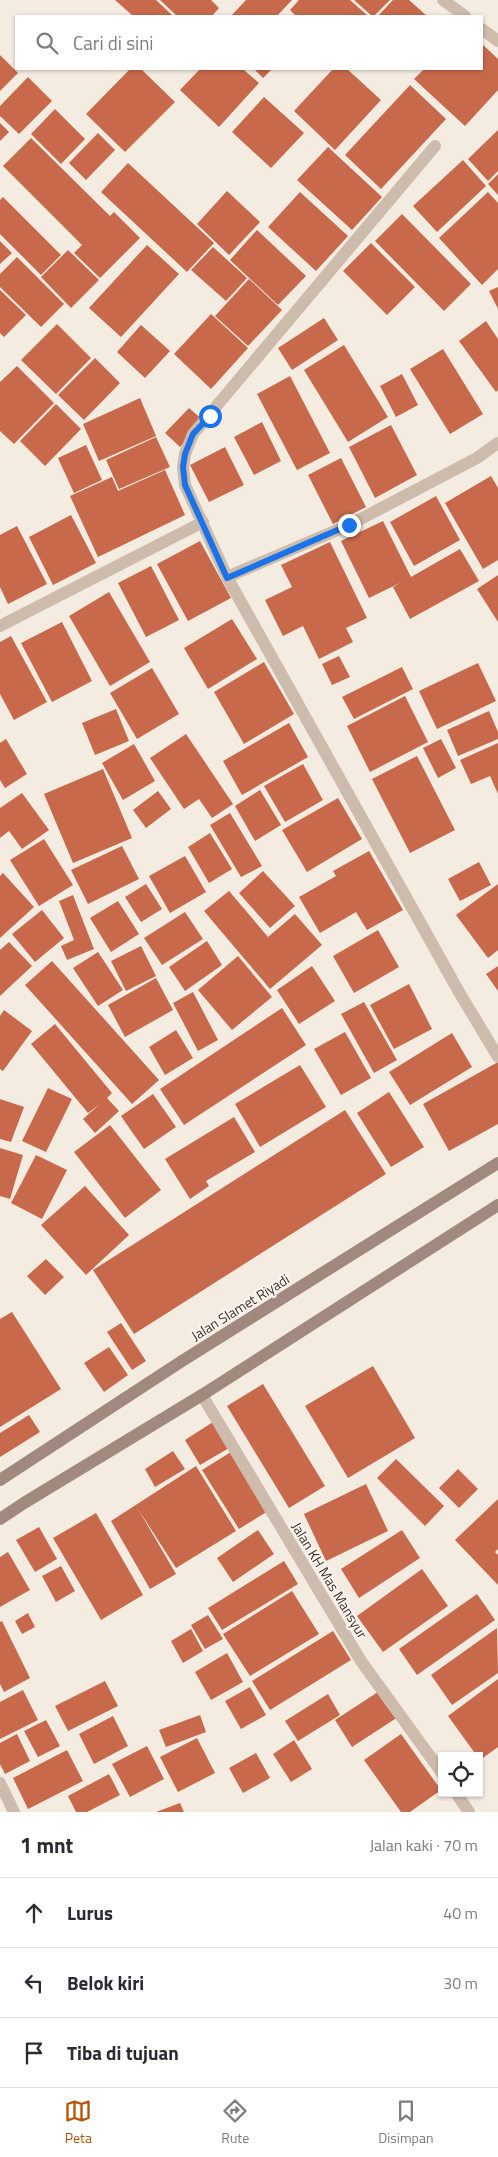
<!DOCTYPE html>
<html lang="id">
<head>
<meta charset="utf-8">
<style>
  body { margin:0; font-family:"Titillium Web",sans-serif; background:#f7f7f7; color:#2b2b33 }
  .controls { position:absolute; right:15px; bottom:15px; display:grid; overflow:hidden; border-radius:0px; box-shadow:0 1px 4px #0004 }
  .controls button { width:45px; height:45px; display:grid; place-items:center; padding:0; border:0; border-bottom:1px solid #e1e1e2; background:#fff; color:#2b2b33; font:25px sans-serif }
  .stop { position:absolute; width:15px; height:15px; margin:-11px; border:4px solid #1a73e8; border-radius:50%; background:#fff }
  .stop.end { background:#1a73e8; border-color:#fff; box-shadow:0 1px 5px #0008 }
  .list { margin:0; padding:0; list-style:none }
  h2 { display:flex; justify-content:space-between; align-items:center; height:65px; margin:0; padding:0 20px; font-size:21px }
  h2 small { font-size:16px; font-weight:400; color:#7c7c81 }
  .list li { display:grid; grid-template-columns:32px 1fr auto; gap:15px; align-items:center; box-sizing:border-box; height:70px; padding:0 20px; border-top:1px solid #e1e1e2 }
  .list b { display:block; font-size:19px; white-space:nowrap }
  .list em { font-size:16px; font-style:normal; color:#7c7c81 }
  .icon { flex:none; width:28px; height:28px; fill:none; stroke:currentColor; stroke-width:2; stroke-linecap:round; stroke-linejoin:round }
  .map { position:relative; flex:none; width:498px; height:1812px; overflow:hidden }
  .search { position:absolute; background:#fff; box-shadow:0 1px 4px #0004; left:15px; right:15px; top:15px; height:55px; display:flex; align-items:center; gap:12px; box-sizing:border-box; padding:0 18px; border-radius:0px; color:#7c7c81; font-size:19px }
  .sheet { height:275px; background:#fff }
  nav { display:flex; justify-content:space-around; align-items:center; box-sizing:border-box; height:70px; border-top:1px solid #e1e1e2; background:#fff; font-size:14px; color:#7c7c81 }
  nav a { display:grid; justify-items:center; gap:2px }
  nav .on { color:#b45309 }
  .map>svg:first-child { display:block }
  .building { fill:#c8694b }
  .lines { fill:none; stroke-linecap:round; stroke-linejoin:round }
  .street { stroke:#cdbbac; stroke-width:12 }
  .secondary { stroke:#a18a7d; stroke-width:12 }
  .route { stroke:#1a73e8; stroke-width:6 }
  .labels { text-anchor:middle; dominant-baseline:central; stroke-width:4; stroke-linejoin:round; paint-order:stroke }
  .street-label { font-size:14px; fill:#3b302b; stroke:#fbf5ee }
</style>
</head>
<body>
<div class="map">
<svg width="498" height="1812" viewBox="0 0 498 1812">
  <rect width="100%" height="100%" fill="#f4ebe1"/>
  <!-- building -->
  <path class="building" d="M115 0H156L173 16H133Z
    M160 0H211L219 8 212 16H177Z
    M246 0H292L277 16H231Z
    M299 0H350L368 16H296L290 10Z
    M354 0H390L374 16H372Z
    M393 0H409L427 16H378Z
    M482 44 498 59V90L465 126 414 79 424 69H482Z
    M0 55 18 73 0 91Z
    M130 69H141L175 102 125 152 86 114Z
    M200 69H243L259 83 219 127 180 90Z
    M254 69H272L263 78Z
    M333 69H347L381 100 335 150 294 111Z
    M28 77 52 101 19 134 0 116V106Z
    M410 85 446 119 381 189 345 155Z
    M264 97 304 133 271 168 232 132Z
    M55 109 85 139 61 164 31 134Z
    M0 123 9 132 0 141Z
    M498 130V171L488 181 468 159Z
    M98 133 115 150 86 180 69 163Z
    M31 138 110 216 114 212 140 238 100 278 74 253 82 245 3 166Z
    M328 147 382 197 352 230 297 180Z
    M463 160 486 186 437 232 413 206Z
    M128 163 214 243 187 272 101 192Z
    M498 174V195L488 184Z
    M227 191 260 222 229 255 197 224Z
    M300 192 348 236 316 271 268 227Z
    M488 192 498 203V269L482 285 439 238Z
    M3 197 61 255 41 275 0 234V200Z
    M402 214 471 284 444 311 375 241Z
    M257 230 306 276 278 305 230 260Z
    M0 241 12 253 0 264Z
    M371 243 415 287 387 315 343 271Z
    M147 245 179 274 121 337 89 308Z
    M213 247 247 278 226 301 191 270Z
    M68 250 99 280 71 308 41 277Z
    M17 257 64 304 41 327 0 287V274Z
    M249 279 282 310 248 346 215 316Z
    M498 287V309L489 291Z
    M0 290 26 315 4 337 0 333Z
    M211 314 248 348 211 389 174 354Z
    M324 318 338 340 292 370 278 348Z
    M486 321 498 339V390L496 392 459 341Z
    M57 324 91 358 56 394 21 360Z
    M141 325 170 351 145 378 117 352Z
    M344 345 388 417 348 442 304 370Z
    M443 349 483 414 450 434 410 369Z
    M95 358 120 383 84 420 58 395Z
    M17 366 54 403 14 444 0 431V382Z
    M402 374 418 405 396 417 380 386Z
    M290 376 330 453 297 470 257 394Z
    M140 398 156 436 99 461 83 424Z
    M56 404 81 429 45 466 20 441Z
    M189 408 204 421 180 447 165 433Z
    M262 422 281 461 254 475 234 437Z
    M391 425 417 475 375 498 349 447Z
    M156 437 170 467 119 489 106 460Z
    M86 445 102 480 74 493 58 458Z
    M225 447 244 485 209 502 190 465Z
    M341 458 366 507 333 524 308 475Z
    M165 470 185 515 98 557 70 496 112 477 118 491Z
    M491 476 498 488V560L483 569 445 503Z
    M436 496 460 540 414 566 390 522Z
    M71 515 96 563 53 585 29 537Z
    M383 521 411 577 460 549 479 581 410 619 393 587 402 582 369 598 341 541Z
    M17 526 47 584 8 604 0 587V535Z
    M200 541 231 598 188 621 157 564Z
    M330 542 367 618 346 628 353 642 319 659 303 626 283 636 265 600 292 587 281 565Z
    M151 566 179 620 146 637 118 583Z
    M498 575V622L477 589Z
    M109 592 150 662 110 686 69 616Z
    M232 619 257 659 208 689 184 648Z
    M62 622 92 681 52 702 21 643Z
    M11 636 47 702 14 720 0 694V642Z
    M339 656 350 677 332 685 322 664Z
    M264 662 294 714 244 744 214 692Z
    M478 663 496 701 437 729 419 691Z
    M402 667 413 689 354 719 342 697Z
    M152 668 179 714 137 739 110 693Z
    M405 696 428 742 370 772 347 726Z
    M116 709 129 741 95 755 82 723Z
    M489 711 498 732V739L458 756 447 730Z
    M289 723 308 757 242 795 223 761Z
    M186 734 233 804 212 818 199 799 184 809 150 758Z
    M6 739 27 774 5 788 0 780V743Z
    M441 739 456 768 438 778 423 748Z
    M498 743V794L490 776 471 784 460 760Z
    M134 744 155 781 123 800 102 763Z
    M417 756 455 830 410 853 372 779Z
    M303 764 323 800 285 822 264 786Z
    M103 769 132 838 73 863 44 794Z
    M260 790 281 825 255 841 235 806Z
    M158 791 171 809 146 828 133 810Z
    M22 793 49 830 22 849 9 831 0 838V808Z
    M338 798 362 839 307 872 282 830Z
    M230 813 262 866 241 877 210 825Z
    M210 833 232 869 209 883 188 847Z
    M44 839 73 885 39 906 10 860Z
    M122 846 139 879 88 904 71 870Z
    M369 851 403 910 367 930 356 912 320 933 299 897 336 876 333 871Z
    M185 856 206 892 170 913 149 876Z
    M479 862 491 885 460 901 448 879Z
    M263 871 295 906 270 928 239 893Z
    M3 873 34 907 0 938V876Z
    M146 884 162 909 141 922 125 897Z
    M498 884V950L488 958 456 915Z
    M229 891 268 937 295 914 322 945 270 989 204 911Z
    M73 895 94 949 67 960 61 946 74 940 59 901Z
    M118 901 139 934 111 952 90 918Z
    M42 910 64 938 35 962 12 934Z
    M185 912 203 939 162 965 144 938Z
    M378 930 399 967 354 993 333 956Z
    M207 941 222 965 185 991 169 967Z
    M9 942 32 966 0 996V950Z
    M141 946 156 976 126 991 111 961Z
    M98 952 123 990 98 1006 73 968Z
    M238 956 272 997 232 1030 198 990Z
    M52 961 159 1080 132 1104 25 985Z
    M312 966 335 1001 299 1024 277 990Z
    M498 966V991L486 974Z
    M156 978 173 1010 125 1037 108 1005Z
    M409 984 432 1029 394 1049 370 1005Z
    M193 992 218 1040 198 1051 173 1003Z
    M364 1002 397 1060 374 1073 341 1014Z
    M282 1008 306 1045 184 1125 160 1089Z
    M4 1010 32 1031 3 1071 0 1069V1016Z
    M55 1024 112 1093 107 1098 119 1111 95 1133 83 1119 100 1104 88 1113 31 1044Z
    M176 1030 193 1058 165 1075 149 1047Z
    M345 1032 371 1078 341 1095 314 1049Z
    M452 1033 472 1067 410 1105 389 1072Z
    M498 1062V1124L449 1151 423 1104Z
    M300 1065 326 1107 260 1147 235 1104Z
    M48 1088 72 1099 46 1152 22 1141Z
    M389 1092 424 1147 391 1167 357 1113Z
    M153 1094 176 1127 144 1149 121 1116Z
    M0 1099 24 1107 11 1142 0 1139Z
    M345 1110 386 1174 134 1334 93 1270Z
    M234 1117 255 1152 206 1181 209 1186 190 1199 165 1159Z
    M110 1125 161 1190 125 1218 74 1152Z
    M0 1148 23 1155 10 1199 0 1196Z
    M36 1155 67 1170 42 1219 11 1203Z
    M85 1186 129 1235 86 1275 41 1225Z
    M46 1259 64 1277 45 1295 27 1276Z
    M12 1312 61 1389 0 1427V1319Z
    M121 1323 146 1361 132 1370 107 1332Z
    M109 1347 128 1375 104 1392 84 1363Z
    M373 1366 415 1438 348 1478 305 1406Z
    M263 1384 325 1486 289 1508 227 1406Z
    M29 1415 40 1432 0 1457V1433Z
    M213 1422 229 1448 200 1465 185 1440Z
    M173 1451 185 1469 155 1487 145 1469Z
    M231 1452 268 1511 239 1529 202 1470Z
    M396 1459 444 1506 425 1526 377 1478Z
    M196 1466 236 1531 176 1568 138 1509 176 1574 150 1589 111 1521Z
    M458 1469 478 1489 459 1508 439 1488Z
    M366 1484 388 1531 326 1561 304 1514Z
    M498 1499V1549L495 1552 498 1555V1585L455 1540Z
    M96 1513 143 1595 101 1620 53 1538Z
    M39 1527 57 1559 35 1572 16 1540Z
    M258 1530 274 1554 233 1582 217 1558Z
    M402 1530 420 1558 359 1598 341 1569Z
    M8 1552 30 1590 0 1607V1557Z
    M284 1561 298 1584 222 1630 208 1608Z
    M61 1566 75 1591 56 1602 42 1576Z
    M422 1569 448 1606 383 1652 357 1616Z
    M292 1591 319 1634 250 1676 223 1634Z
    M477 1594 495 1620 417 1675 399 1649Z
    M28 1613 35 1627 22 1634 15 1621Z
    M208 1615 223 1639 205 1649 191 1625Z
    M2 1621 30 1678 4 1692 0 1684V1622Z
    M497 1628 498 1673 452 1705 431 1675Z
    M191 1629 203 1651 183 1663 171 1641Z
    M333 1631 351 1660 270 1710 252 1681Z
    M227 1653 243 1682 211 1700 195 1672Z
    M498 1679V1747L480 1760 479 1756H477L448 1716Z
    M105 1681 118 1706 68 1731 55 1706Z
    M250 1687 266 1715 241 1729 225 1701Z
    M23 1690 38 1720 0 1739V1702Z
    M381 1690 398 1717 352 1747 335 1720Z
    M328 1694 340 1715 298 1741 285 1721Z
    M200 1715 206 1732 166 1747 159 1730Z
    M113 1716 128 1746 94 1764 79 1734Z
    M46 1720 60 1746 38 1757 24 1731Z
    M17 1734 30 1761 5 1774 0 1764V1743Z
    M401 1734 441 1790 410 1812H401L364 1760Z
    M197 1738 215 1773 178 1792 160 1757Z
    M294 1740 312 1769 291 1782 273 1754Z
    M147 1746 164 1779 130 1797 112 1764Z
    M67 1750 83 1781 28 1809 13 1778Z
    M256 1753 270 1778 243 1793 229 1768Z
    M109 1774 120 1795 87 1812H76L68 1796Z
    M180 1803 184 1812H156Z"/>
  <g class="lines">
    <!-- street -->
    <path class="street" d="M443 0 465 16
      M482 29 498 41
      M435 146 193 434 185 454 183 467 185 485 227 577 459 992 498 1057
      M227 577 349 525 477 458 498 443
      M0 626 203 522
      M202 1395 361 1661 442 1773
      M0 1783 14 1812
      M456 1793 469 1812"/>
    <!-- secondary -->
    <path class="secondary" d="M0 1480 182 1361 498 1163
      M0 1519 24 1503 202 1395 498 1205"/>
  </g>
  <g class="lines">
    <!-- route -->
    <path class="route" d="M210 416 193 434 185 454 183 467 185 485 227 578 349 525"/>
  </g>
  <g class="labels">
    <!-- street labels -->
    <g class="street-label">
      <text transform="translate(240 1307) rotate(-32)">Jalan Slamet Riyadi</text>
      <text transform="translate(330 1580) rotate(59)">Jalan KH Mas Mansyur</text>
    </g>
  </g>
</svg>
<div class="controls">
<button><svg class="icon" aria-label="locate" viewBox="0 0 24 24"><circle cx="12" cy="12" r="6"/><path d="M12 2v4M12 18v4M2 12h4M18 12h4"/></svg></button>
</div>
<div class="stop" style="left:210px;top:416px"></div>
<div class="stop end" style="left:349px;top:525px"></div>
<div class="search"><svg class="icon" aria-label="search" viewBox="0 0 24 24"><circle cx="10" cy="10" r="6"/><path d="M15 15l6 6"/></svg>Cari di sini</div>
</div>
<section class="sheet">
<h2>1 mnt<small>Jalan kaki · 70 m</small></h2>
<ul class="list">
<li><svg class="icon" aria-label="ahead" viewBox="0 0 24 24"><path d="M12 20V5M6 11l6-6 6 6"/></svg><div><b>Lurus</b></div><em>40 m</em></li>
<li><svg class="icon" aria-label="left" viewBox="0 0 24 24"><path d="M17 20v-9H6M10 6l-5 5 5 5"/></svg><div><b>Belok kiri</b></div><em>30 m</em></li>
<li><svg class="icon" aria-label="arrive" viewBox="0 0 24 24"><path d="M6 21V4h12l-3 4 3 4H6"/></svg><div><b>Tiba di tujuan</b></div></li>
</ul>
</section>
<nav>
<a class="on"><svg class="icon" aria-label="map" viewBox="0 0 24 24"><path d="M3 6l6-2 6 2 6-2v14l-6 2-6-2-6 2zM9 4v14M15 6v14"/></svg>Peta</a>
<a><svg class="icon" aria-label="directions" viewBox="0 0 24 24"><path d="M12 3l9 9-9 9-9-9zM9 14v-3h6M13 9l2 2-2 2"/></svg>Rute</a>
<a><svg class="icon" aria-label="saved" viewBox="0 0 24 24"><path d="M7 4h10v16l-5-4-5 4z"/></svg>Disimpan</a>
</nav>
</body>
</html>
